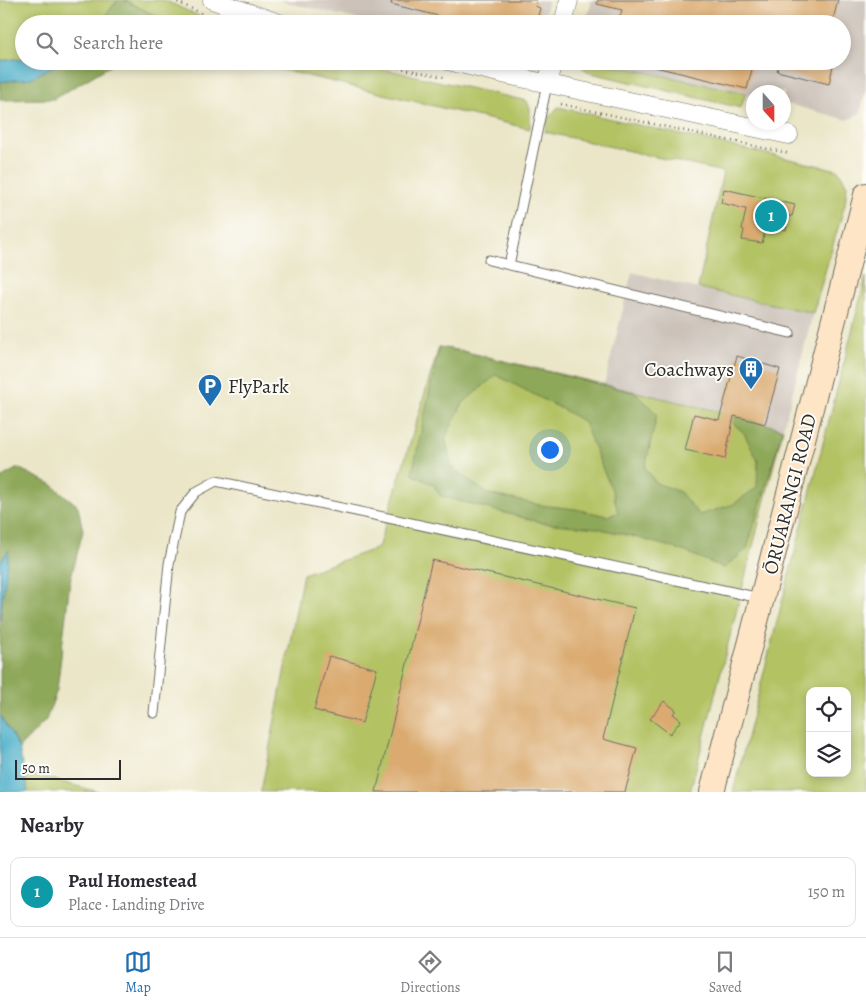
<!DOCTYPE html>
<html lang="en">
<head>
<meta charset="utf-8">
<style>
  body { margin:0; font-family:Alegreya,serif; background:#f7f7f7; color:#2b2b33 }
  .controls { position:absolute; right:15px; bottom:15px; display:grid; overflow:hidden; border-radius:10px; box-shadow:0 2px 8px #0003 }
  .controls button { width:45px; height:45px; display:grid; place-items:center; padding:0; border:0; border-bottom:1px solid #e1e1e2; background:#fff; color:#2b2b33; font:25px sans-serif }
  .compass { position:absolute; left:746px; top:85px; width:45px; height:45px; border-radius:50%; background:#fff; box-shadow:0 2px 8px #0003; rotate:159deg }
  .scale { position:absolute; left:15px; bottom:12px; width:106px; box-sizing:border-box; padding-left:5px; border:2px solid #2b2b2b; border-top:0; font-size:14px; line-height:18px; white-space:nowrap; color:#2b2b2b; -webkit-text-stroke:4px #fdfcf7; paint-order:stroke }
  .you { position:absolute; left:549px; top:449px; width:18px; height:18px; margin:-12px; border:4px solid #fff; border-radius:50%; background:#1a73e8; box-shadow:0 0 0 8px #1a73e833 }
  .badge { display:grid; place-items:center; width:32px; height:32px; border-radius:50%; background:#1f6fb2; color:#fff; font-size:16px; font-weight:700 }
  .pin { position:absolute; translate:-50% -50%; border:2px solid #fff; box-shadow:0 1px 5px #0006 }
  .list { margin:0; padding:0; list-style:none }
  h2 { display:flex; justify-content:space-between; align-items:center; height:65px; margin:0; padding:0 20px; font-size:21px }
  h2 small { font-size:16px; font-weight:400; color:#7c7c81 }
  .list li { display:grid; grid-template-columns:32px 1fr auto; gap:15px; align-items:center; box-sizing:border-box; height:70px; margin:0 10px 10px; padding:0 10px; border:1px solid #e1e1e2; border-radius:10px }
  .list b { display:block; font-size:19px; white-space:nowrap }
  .list p { margin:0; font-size:16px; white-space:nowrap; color:#7c7c81 }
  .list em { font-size:16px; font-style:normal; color:#7c7c81 }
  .icon { flex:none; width:28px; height:28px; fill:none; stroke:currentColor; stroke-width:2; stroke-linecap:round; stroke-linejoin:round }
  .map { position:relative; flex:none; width:866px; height:792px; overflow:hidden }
  .search { position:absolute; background:#fff; box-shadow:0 2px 8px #0003; left:15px; right:15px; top:15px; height:55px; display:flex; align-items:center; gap:12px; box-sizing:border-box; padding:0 18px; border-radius:28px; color:#7c7c81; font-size:19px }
  .sheet { height:145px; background:#fff }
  nav { display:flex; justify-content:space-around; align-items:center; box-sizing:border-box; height:70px; border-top:1px solid #e1e1e2; background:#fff; font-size:14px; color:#7c7c81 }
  nav a { display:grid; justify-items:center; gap:2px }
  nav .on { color:#1f6fb2 }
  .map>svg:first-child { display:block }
  .industrial { fill:#ccc2b9 }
  .green { fill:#b3c264; stroke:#6f7648; fill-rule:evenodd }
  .forest { fill:#8ea85a; stroke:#5c6a42; fill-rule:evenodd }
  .water { fill:#4bafca; stroke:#3b6d7a }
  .building { fill:#daaa6f }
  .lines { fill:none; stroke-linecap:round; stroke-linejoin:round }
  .lane-casing { stroke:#6e6c62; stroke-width:11 }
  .street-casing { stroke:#6e6c62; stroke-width:19 }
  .secondary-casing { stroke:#6e6c62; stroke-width:26 }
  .path { stroke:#6e6c62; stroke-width:2.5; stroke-dasharray:1 4; stroke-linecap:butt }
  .lane { stroke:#fff; stroke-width:9 }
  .street { stroke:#fff; stroke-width:18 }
  .secondary { stroke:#fde5c5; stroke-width:24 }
  .labels { text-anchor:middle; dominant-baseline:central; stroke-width:4; stroke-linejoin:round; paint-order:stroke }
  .poi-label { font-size:20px; fill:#2b2b2b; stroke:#fdfcf7; text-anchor:end }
  .street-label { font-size:20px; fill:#2b2b2b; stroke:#fdfcf7 }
</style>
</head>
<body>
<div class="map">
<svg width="866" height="792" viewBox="0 0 866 792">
  <rect width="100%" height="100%" fill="#fdfcf7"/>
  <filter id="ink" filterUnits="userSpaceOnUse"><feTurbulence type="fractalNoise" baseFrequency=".02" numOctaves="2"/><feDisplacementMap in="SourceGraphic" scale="10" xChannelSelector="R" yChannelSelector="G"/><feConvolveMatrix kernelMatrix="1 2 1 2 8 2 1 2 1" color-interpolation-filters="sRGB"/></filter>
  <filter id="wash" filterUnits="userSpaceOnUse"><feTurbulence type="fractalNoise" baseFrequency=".0096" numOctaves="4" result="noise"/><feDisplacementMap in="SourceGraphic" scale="20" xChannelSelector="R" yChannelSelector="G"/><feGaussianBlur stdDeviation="1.12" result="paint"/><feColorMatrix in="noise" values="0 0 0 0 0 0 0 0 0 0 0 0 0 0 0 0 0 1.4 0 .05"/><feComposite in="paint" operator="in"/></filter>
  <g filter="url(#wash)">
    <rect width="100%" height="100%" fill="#ebe6c8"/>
    <!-- industrial -->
    <path class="industrial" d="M278 0H548L542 24H377Z
      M592 0H866V89L860 113 848 120 784 103V92H754L753 95 593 61H842V24H585Z
      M632 272 703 290 813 313 783 429 721 412 604 385Z"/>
    <!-- green -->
    <path class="green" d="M0 0H118L98 24H24V60L14 59 0 61Z
      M124 0H164L216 24H172Z
      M246 61H348L527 101 530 109V129Z
      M579 61H594L746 93 741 108 591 73 583 68Z
      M558 107 838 170 847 185 845 204 813 313 698 288 723 172 545 132 548 118Z
      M866 277V792H733ZM810 691H847V773H810Z
      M439 347 462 351 721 412 783 429 690 792H261L303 574 378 548Z
      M24 772 99 792H28Z"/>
    <!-- forest -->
    <path class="forest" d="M118 0H124L172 24H98Z
      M60 61H118L54 99 0 100V82L31 78 57 64Z
      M439 347 462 351 636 393 657 414 645 468 656 483 680 492 699 515 734 504 757 487 758 461 744 433 721 412 783 429 747 549 724 568 681 550 635 537 597 528 543 523 440 496 434 485 412 474ZM496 375 564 410 584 422 604 472 612 490 618 513 607 516 575 509 540 505 488 494 452 468 445 438 463 403Z
      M18 468 51 484 78 506 83 531 70 581 57 690 46 720 19 748 0 715V620L8 551 0 562V478Z"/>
    <!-- water -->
    <path class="water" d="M14 59 24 60V61H60L57 64 31 78 0 82V61Z
      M9 550 0 618V620V562Z
      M0 715 19 748 28 792H0Z"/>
    <g id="blocks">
      <!-- building -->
      <path class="building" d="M392 0H537L535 6 540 8 536 24H470L391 4Z
        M598 0H838L832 24H618L622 10 597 4Z
        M651 61H754L747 89 651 66Z
        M780 61H834L829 84 777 71Z
        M724 189 795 205 792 216H789L786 230 773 227V229L766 227 762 243 742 240 744 230 742 229 746 209 721 203Z
        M737 356 780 369 765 424 734 416 725 459 685 450 694 414 719 420Z
        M432 560 635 608 603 739 637 748 625 792H376Z
        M329 656 377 669 362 723 314 710Z
        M664 701 676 710 673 714 681 720 670 734 650 719Z"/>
    </g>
  </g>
  <g filter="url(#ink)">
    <use href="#blocks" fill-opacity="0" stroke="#6e6c62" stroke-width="1"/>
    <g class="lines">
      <defs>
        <path id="lane" d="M489 260 790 333
          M509 265 547 84
          M154 713 169 564 180 512 196 492 216 481 760 598"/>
        <path id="street" d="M212 0 282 24
          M563 24 569 0
          M448 61 507 75 789 135
          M547 84 553 61"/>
        <path id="secondary" d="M712 792 866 195"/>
      </defs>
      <!-- lane casing -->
      <use href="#lane" class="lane-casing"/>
      <!-- street casing -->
      <use href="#street" class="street-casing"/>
      <!-- secondary casing -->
      <use href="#secondary" class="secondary-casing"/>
      <!-- path -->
      <path class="path" d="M173 0 203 14
        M364 61 444 77
        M561 104 787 153"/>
      <!-- lane -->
      <use href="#lane" class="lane"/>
      <!-- street -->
      <use href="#street" class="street"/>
      <!-- secondary -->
      <use href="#secondary" class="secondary"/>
    </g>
  </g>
  <!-- icons -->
  <defs>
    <symbol id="building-pin" viewBox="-11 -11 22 30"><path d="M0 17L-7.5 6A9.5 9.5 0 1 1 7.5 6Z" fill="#1f6fb2" stroke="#fdfcf7"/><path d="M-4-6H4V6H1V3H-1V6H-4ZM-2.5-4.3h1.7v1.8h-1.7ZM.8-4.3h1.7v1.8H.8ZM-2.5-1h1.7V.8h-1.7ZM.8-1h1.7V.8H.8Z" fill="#fff"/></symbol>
    <symbol id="parking-pin" viewBox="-11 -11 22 30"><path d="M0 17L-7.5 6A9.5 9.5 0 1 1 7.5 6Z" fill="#1f6fb2" stroke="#fdfcf7"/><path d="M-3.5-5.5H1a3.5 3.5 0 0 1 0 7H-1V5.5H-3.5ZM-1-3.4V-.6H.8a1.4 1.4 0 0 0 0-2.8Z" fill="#fff"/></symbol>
  </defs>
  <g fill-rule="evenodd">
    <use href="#building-pin" x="737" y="355" width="28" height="38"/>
    <use href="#parking-pin" x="196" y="372" width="28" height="38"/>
  </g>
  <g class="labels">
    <!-- poi labels -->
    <g class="poi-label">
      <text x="734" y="369">Coachways</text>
      <text x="228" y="386" text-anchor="start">FlyPark</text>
    </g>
    <!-- street labels -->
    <g class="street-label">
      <text transform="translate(790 494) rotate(-76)">ŌRUARANGI ROAD</text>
    </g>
  </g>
</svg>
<div class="controls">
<button><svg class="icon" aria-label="locate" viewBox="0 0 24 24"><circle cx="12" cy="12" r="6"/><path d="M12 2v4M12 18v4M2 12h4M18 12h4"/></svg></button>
<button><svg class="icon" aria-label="layers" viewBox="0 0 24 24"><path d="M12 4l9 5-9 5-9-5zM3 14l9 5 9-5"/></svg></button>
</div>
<svg class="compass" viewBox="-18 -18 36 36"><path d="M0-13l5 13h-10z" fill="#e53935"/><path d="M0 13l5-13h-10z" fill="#7c7c81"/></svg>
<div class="scale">50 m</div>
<div class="you"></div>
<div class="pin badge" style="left:771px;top:216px;background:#0f9aa8">1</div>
<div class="search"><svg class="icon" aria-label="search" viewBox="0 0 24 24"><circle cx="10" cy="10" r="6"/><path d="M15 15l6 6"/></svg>Search here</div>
</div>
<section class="sheet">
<h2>Nearby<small></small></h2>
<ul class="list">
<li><span class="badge" style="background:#0f9aa8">1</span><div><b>Paul Homestead</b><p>Place · Landing Drive</p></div><em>150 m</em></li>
</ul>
</section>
<nav>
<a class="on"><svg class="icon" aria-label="map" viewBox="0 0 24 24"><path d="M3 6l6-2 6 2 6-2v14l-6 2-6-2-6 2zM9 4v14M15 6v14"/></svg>Map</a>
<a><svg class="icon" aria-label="directions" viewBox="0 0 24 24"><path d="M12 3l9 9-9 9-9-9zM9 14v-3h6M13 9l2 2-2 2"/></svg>Directions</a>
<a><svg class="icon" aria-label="saved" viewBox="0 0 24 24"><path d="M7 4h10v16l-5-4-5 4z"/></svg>Saved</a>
</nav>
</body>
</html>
